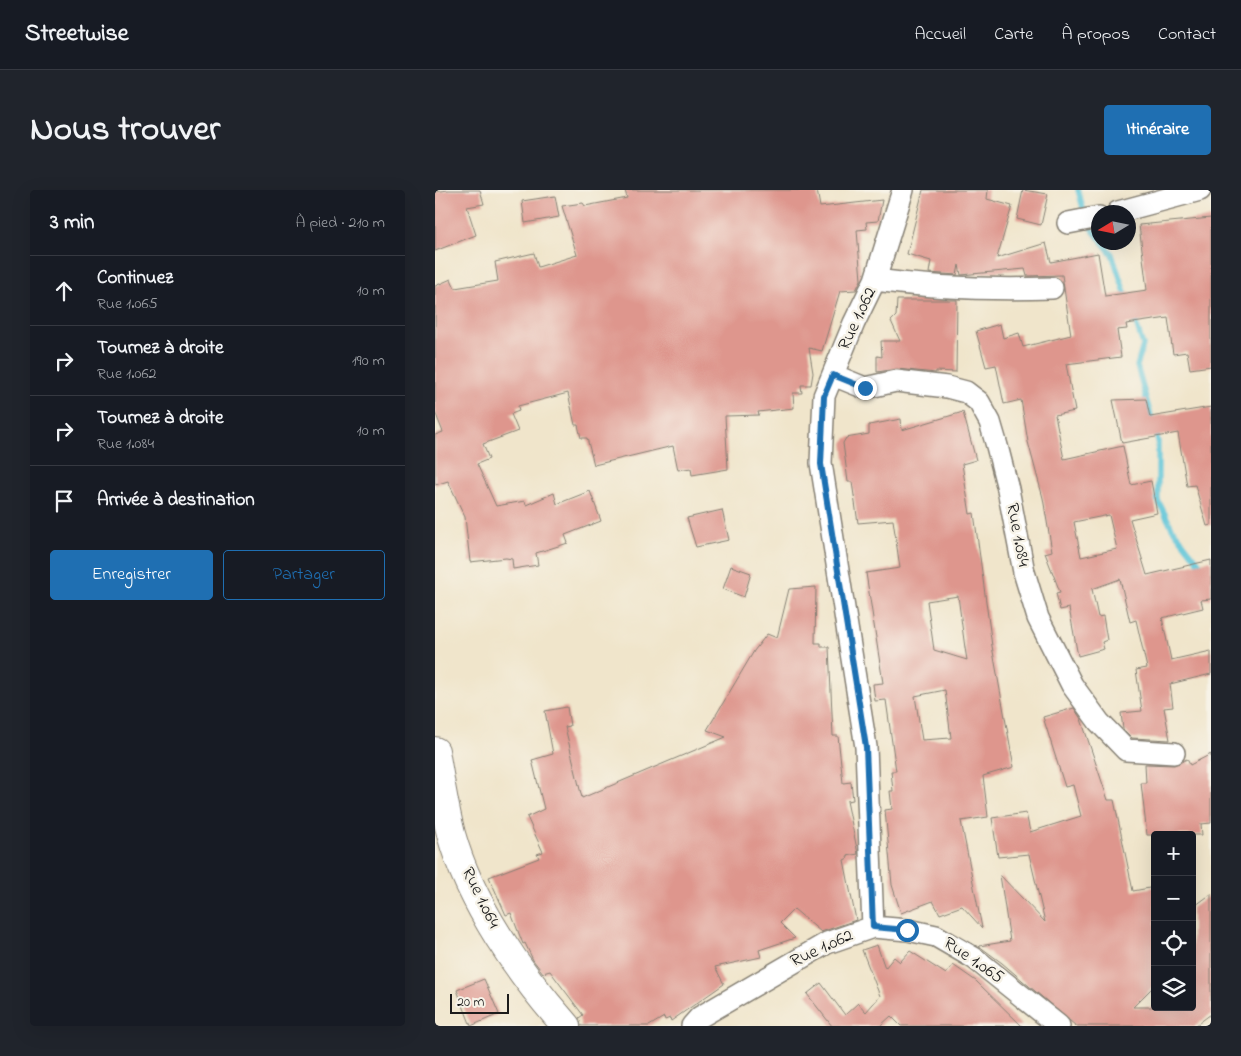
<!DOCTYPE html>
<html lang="fr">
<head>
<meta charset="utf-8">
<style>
  body { margin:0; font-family:"Indie Flower",sans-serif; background:#20242c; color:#f1f3f6 }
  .controls { position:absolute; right:15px; bottom:15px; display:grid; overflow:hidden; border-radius:5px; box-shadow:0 5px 20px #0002 }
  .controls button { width:45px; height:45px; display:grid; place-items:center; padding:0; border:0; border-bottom:1px solid #363941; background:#171b24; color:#f1f3f6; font:25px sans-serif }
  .compass { position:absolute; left:656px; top:15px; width:45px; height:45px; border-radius:50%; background:#171b24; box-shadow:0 5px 20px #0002; rotate:260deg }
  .scale { position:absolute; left:15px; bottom:12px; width:59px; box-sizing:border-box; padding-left:5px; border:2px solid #1c1c1c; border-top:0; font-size:14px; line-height:18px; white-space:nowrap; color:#1c1c1c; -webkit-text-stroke:4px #f7f3e8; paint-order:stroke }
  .stop { position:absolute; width:15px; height:15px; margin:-11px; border:4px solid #1f6fb2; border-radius:50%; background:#fff }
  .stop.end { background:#1f6fb2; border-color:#fff; box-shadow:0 1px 5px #0008 }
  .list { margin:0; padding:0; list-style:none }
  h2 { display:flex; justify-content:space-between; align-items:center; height:65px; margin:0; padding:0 20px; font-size:21px }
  h2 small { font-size:16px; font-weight:400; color:#9ea1a6 }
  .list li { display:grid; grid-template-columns:32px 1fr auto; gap:15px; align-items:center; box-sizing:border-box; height:70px; padding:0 20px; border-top:1px solid #363941 }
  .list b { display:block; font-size:19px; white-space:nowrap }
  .list p { margin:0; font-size:16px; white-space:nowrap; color:#9ea1a6 }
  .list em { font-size:16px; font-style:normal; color:#9ea1a6 }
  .actions { display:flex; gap:10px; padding:15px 20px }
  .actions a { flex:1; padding:11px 0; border:1px solid #1f6fb2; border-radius:5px; text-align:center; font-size:18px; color:#1f6fb2 }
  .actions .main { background:#1f6fb2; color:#fff }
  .icon { flex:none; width:28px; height:28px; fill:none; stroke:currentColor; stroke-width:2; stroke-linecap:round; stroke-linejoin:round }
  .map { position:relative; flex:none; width:776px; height:836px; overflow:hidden; border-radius:5px }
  header { display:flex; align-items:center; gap:30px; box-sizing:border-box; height:70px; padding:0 25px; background:#171b24; border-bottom:1px solid #363941 }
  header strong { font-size:24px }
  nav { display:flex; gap:28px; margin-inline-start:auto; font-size:18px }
  .intro { display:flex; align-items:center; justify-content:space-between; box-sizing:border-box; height:120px; padding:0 30px }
  h1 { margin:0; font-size:35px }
  .button { padding:12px 22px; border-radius:5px; background:#1f6fb2; color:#fff; font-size:18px; font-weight:700 }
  main { display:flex; gap:30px; padding:0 30px }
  aside { flex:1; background:#171b24; border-radius:5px; box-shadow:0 5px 20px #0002 }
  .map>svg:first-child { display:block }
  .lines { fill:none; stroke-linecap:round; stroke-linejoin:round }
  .stream { stroke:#5bc4d8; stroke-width:5.5 }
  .building { fill:#de968d; fill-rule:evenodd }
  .street-casing { stroke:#868074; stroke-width:24 }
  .secondary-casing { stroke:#868074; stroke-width:30 }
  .street { stroke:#fff; stroke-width:21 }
  .secondary { stroke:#fff; stroke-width:28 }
  .route { stroke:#1f6fb2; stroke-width:6 }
  .labels { text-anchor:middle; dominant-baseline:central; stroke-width:5; stroke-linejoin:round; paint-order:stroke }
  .street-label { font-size:18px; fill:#1c1c1c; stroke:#f7f3e8 }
</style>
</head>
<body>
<header>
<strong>Streetwise</strong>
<nav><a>Accueil</a><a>Carte</a><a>À propos</a><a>Contact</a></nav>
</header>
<div class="intro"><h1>Nous trouver</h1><a class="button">Itinéraire</a></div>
<main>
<aside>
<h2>3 min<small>À pied · 210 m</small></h2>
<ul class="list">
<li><svg class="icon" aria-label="ahead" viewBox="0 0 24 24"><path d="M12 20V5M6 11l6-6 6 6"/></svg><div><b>Continuez</b><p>Rue 1.065</p></div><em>10 m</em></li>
<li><svg class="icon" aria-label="right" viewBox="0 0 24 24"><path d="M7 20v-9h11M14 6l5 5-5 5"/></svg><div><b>Tournez à droite</b><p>Rue 1.062</p></div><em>190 m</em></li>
<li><svg class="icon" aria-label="right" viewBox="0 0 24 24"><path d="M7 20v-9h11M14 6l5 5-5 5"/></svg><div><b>Tournez à droite</b><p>Rue 1.084</p></div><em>10 m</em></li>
<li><svg class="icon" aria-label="arrive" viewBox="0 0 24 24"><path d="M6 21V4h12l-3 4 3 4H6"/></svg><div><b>Arrivée à destination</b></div></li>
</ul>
<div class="actions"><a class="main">Enregistrer</a><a>Partager</a></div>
</aside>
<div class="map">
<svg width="776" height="836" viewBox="0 0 776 836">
  <rect width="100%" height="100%" fill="#f7f3e8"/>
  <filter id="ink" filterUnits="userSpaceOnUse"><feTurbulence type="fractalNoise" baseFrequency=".02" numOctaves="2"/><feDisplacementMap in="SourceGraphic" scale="10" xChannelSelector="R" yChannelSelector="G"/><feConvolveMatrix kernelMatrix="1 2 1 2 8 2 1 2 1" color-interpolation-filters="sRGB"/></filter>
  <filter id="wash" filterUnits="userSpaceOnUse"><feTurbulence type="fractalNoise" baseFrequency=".0096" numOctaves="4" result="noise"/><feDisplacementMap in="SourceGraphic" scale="20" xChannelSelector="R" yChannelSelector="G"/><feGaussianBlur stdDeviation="1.12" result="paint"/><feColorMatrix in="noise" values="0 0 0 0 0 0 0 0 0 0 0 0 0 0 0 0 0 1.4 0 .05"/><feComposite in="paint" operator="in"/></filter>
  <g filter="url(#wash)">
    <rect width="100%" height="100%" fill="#f0e5cb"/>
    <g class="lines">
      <!-- stream -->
      <path class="stream" d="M643 0 650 25
        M653 34 664 48
        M667 52 677 64 692 109
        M698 125 708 155 702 176 723 251V310L737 338 769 379"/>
    </g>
    <g id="blocks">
      <!-- building -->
      <path class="building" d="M13 0H45L49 14 32 17 41 45 0 61V2Z
        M190 0H382L385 17 447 10 443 31 431 32 432 39 422 40 426 90 421 100 405 101 387 161 374 158 378 183 376 195H366L367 203H358L359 218 323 222 324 225 290 226 293 279 257 285 256 278 243 280 238 256 159 275 152 248H146L143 235H140L133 203 83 216 84 221 76 224 83 241 48 254 54 269 42 274 61 316 90 311 91 315 119 303 122 314 155 301 166 331 130 345 133 353 101 363 103 375 78 379 77 369 71 368 35 372 30 327 13 291 0 295V245L8 242 0 222V96L16 89 20 98 63 91 60 72 99 63 103 77 142 65 127 16 148 13 150 16 192 8Z
        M488 0H553L552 9 577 16 562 68 611 53 616 72 663 63 670 106 712 100 704 35 776 28V176L755 179 752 162 738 164 733 128 691 134 692 139 682 140 686 167 631 174 640 221 620 225 629 269 688 256 696 295 716 291 722 323 695 329 712 385 776 370V409L766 410 768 418 727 428 736 470 776 461V484L735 494 738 517 729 518 735 550 697 548 688 539 686 523 707 521 701 480 712 478 701 430 695 432 685 389 657 399 663 427 668 426 672 450 667 452 669 459 643 466 634 418 625 420 621 403 625 402 610 363 617 361 608 308 593 252 586 210 569 214 561 175 551 177 541 141 565 134 568 148 584 143 588 157 636 145 627 85 592 86 590 79 526 85 524 75 522 85 494 83 496 71 472 64ZM674 325 682 359 646 367 639 332Z
        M588 0 613 4 606 35 582 29Z
        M120 6 124 27 90 33 87 11Z
        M462 110H522L521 182 501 181V183L462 179 442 182V166L447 167 446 151H465L456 131 461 126Z
        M711 209 715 227 776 217V335L772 336 760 295 752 296 743 243 687 253 678 210Z
        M528 222 541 270 527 274 535 324 539 323 557 456 579 577 548 586 553 627 526 631 547 738 527 716 505 724 498 711 466 723 457 695 450 620 457 619 455 601H458L456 581H461L451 510 440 511 438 494 448 493 431 383 465 378 458 330 423 333 417 292H413L408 253 411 248 434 244V235L466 229 467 240ZM523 406 530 458 532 470 499 460 492 411ZM510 500 516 548 487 550 480 506Z
        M287 320 294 350 261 357 252 328Z
        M296 376 316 383 309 407 288 399Z
        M381 397 380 453H386V457H394L398 546H403L408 593 416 592 418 610 412 611 423 664 412 666 413 668 409 670 421 730 386 742 359 719 345 733 360 748 324 760 326 767 280 777 289 794 236 831 235 828 230 830 229 827 214 836H146L144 828 148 825 115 781 108 783 98 770 90 753 88 754 76 723 71 725 54 687 104 668 102 664 108 662 92 627 109 619 97 570 118 564 110 521 132 517 135 536 130 537 147 608 291 547 272 540 319 461 332 444 342 448 354 399Z
        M639 518 646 529 673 610H679L698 701 720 697V795L698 817H757V718L776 704V824L760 836H641L567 773 544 756 575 751 565 685 610 732 594 664 563 667 557 628 591 623 595 642 646 626 638 595 630 597 608 527Z
        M776 564V633L766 634 767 645H712L706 593H711L710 574 739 575 752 569 755 575Z
        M442 755 450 778 459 767 465 772 475 761 511 784 518 775 541 791 587 836H466L456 826 445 836H397L372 804 386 793 410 825 423 813 431 822 445 806 427 760Z
        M49 789 64 824 36 836 22 800Z"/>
    </g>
  </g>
  <g filter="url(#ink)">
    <use href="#blocks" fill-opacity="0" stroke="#868074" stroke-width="1"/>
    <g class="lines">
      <defs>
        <path id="street" d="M683 22 765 0
          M633 33 664 27
          M440 90C499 98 557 100 617 98
          M398 185 430 198 461 191 512 197 531 202 544 212 555 232 562 256 573 299 589 382 603 428 637 495 664 532 691 560 739 563
          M438 737 473 740 501 746 539 768 624 836
          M257 836 265 827 392 753 438 737 431 557 386 273 389 206 419 133 440 90 468 0"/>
        <path id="secondary" d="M0 561C5 589 9 617 16 644 35 713 84 783 131 836"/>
      </defs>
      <!-- street casing -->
      <use href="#street" class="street-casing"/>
      <!-- secondary casing -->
      <use href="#secondary" class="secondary-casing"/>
      <!-- street -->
      <use href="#street" class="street"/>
      <!-- secondary -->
      <use href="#secondary" class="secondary"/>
    </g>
  </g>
  <g class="lines" filter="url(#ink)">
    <!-- route -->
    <path class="route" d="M430 198 398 185 389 206 386 274 431 557 438 737 472 740"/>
  </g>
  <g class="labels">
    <!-- street labels -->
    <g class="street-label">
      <text transform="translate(423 129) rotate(-65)">Rue 1.062</text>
      <text transform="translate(582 345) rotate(79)">Rue 1.084</text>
      <text transform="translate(45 708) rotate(64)">Rue 1.064</text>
      <text transform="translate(387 759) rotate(-25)">Rue 1.062</text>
      <text transform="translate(538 771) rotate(34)">Rue 1.065</text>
    </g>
  </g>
</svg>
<div class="controls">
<button>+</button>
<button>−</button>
<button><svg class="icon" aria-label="locate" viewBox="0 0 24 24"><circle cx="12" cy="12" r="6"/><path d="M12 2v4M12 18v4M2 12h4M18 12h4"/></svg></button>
<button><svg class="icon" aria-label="layers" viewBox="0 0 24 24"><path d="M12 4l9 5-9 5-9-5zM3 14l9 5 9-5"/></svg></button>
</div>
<svg class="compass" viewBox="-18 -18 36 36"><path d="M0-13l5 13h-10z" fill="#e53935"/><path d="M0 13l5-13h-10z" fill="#9ea1a6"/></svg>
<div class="scale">20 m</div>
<div class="stop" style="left:472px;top:740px"></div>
<div class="stop end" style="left:430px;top:198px"></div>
</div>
</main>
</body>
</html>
